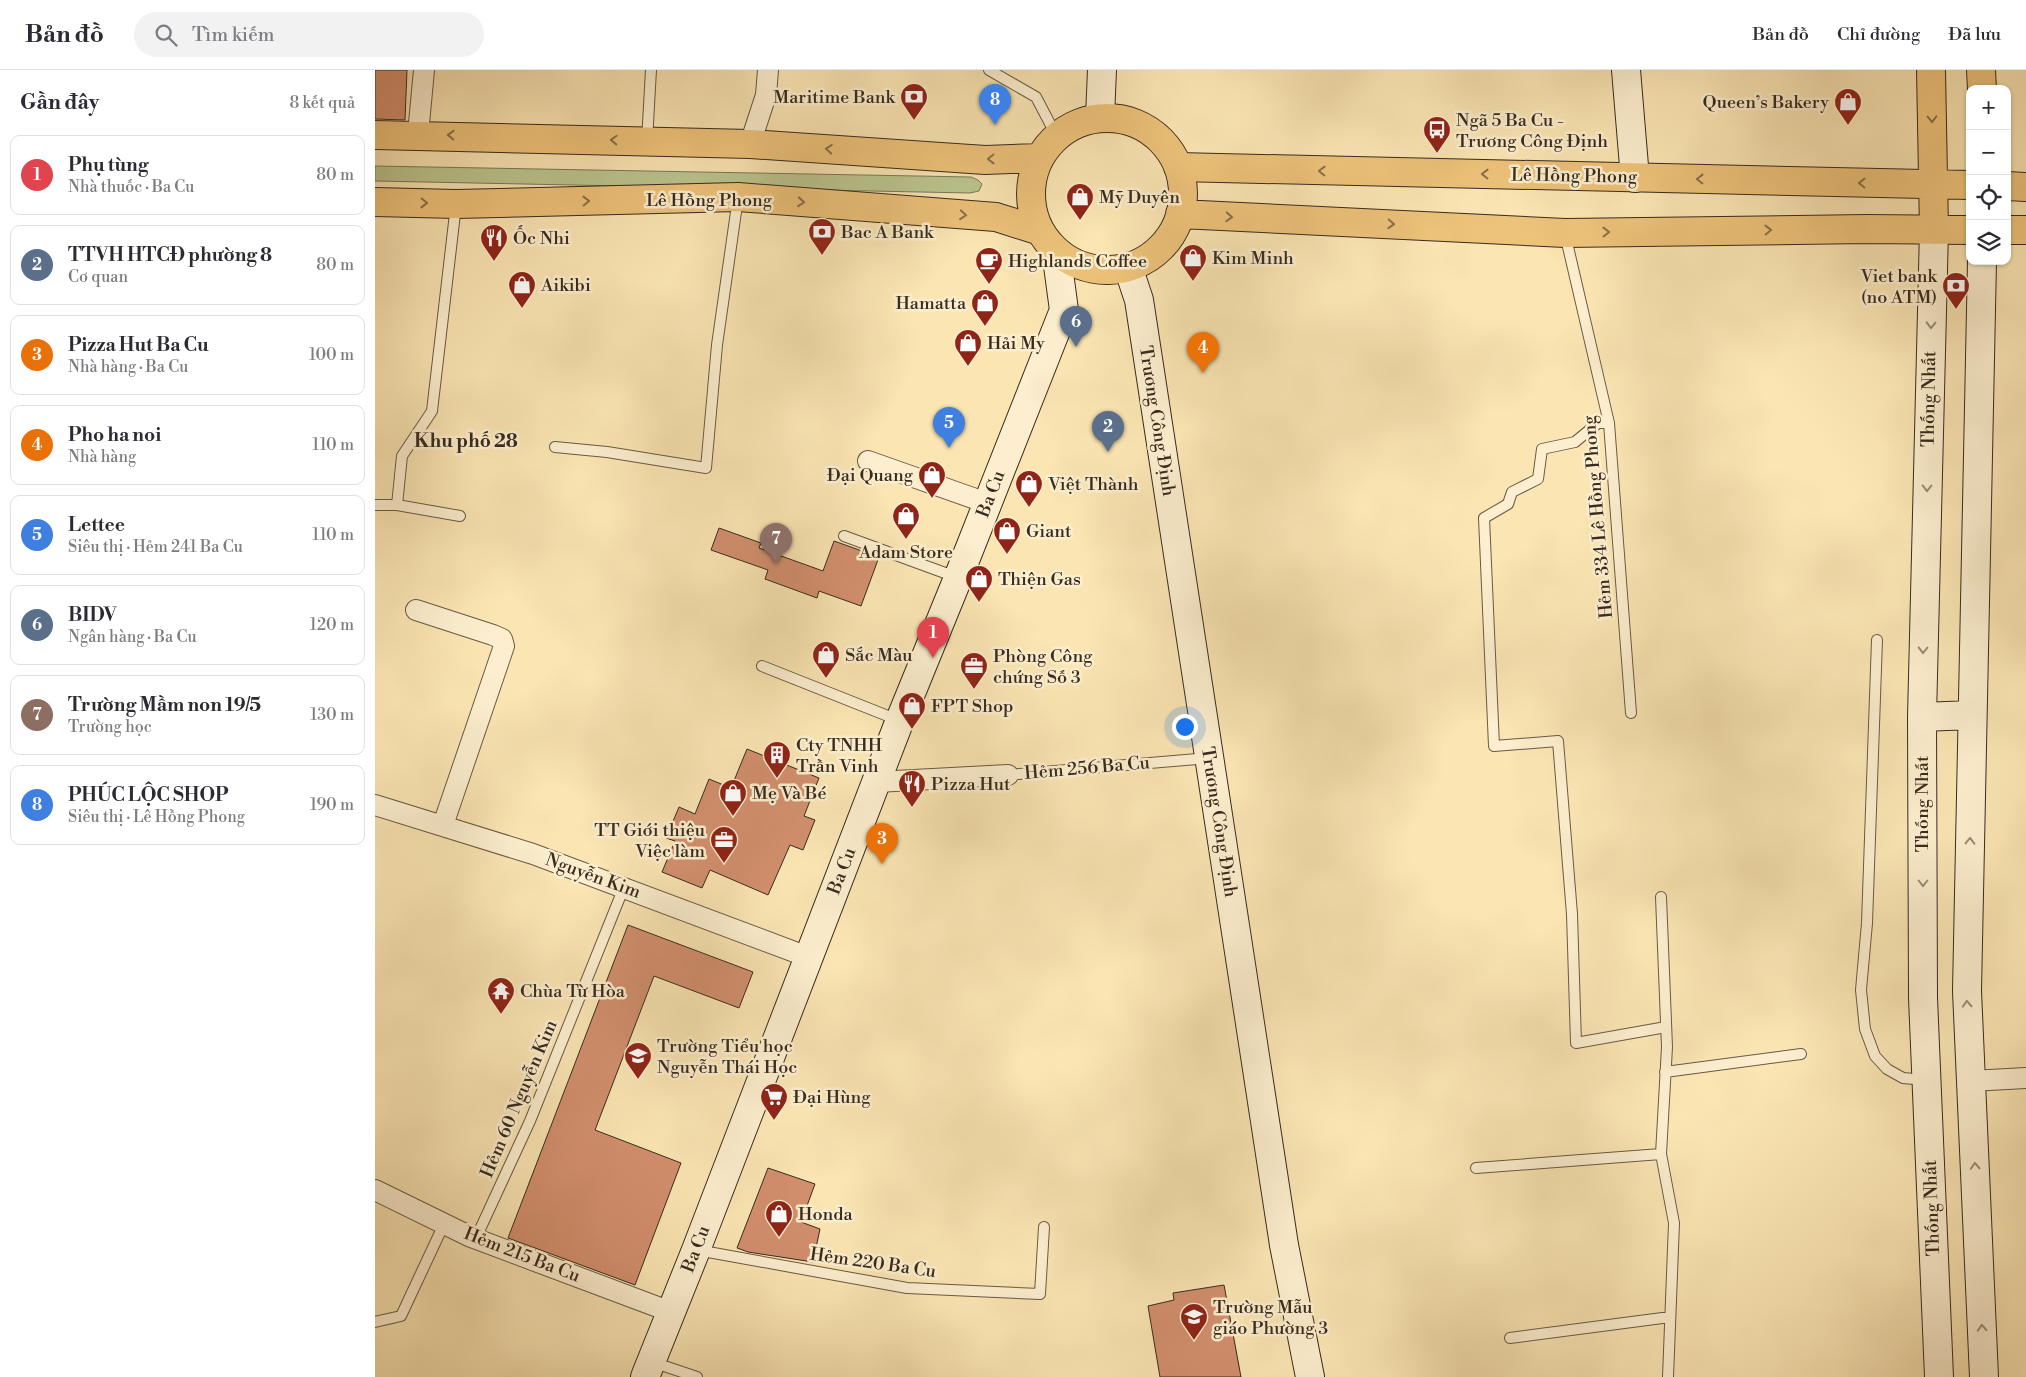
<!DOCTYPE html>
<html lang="vi">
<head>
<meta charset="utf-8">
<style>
  body { margin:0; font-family:"Libre Bodoni",serif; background:#f2f2f3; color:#2b2b33 }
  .controls { position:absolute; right:15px; top:15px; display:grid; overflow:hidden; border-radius:10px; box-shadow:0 1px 4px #0004 }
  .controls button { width:45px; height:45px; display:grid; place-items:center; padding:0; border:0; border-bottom:1px solid #e1e1e2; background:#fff; color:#2b2b33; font:25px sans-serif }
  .you { position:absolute; left:809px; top:656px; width:18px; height:18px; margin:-12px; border:4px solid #fff; border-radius:50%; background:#1a73e8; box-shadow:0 0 0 8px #1a73e833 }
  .badge { display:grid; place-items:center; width:32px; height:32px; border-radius:50%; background:#8f2418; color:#fff; font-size:16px; font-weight:700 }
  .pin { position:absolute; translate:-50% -41px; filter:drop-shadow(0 1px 2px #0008) }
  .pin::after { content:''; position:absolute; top:26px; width:18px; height:15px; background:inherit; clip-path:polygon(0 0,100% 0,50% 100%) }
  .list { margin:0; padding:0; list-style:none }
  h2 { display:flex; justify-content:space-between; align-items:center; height:65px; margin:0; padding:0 20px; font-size:21px }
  h2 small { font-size:16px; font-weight:400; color:#7c7c81 }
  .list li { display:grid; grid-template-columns:32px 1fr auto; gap:15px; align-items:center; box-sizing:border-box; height:80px; margin:0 10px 10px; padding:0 10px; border:1px solid #e1e1e2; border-radius:10px }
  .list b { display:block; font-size:19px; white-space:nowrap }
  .list p { margin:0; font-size:16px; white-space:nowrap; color:#7c7c81 }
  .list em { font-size:16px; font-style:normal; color:#7c7c81 }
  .icon { flex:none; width:28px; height:28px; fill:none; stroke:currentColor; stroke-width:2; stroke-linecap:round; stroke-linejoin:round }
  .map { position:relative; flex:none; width:1651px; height:1307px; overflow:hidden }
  header { display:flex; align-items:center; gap:30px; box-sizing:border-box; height:70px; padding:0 25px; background:#fff; border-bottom:1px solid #e1e1e2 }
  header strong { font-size:24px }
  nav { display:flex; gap:28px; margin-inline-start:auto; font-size:18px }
  .search { width:350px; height:45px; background:#f2f2f3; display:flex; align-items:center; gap:12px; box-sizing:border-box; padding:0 18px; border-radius:28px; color:#7c7c81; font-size:19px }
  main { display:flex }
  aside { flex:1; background:#fff }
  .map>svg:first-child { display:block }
  .green { fill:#bbc58f; stroke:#7a7857 }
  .building { fill:#d28f6e; stroke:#382b1f }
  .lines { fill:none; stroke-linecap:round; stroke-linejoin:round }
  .lane-casing { stroke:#685a44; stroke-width:12 }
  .street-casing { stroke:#685a44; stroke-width:22 }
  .secondary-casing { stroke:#382b1f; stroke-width:30 }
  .primary-casing { stroke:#382b1f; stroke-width:30 }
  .lane { stroke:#fceece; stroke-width:10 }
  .street { stroke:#fceece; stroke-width:20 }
  .secondary { stroke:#fceece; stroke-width:28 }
  .primary { stroke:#edc27a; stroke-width:28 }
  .oneway { stroke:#896f48 }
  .oneway2 { stroke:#9a8c76 }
  .labels { text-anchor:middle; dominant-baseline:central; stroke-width:5; stroke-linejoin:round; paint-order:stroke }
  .poi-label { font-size:18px; fill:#382b1f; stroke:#fceece; text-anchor:start }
  .street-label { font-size:18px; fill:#382b1f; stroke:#fceece }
  .neighbourhood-label { font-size:19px; font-weight:bold; fill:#382b1f; stroke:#fceece }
</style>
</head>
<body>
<header>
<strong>Bản đồ</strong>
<div class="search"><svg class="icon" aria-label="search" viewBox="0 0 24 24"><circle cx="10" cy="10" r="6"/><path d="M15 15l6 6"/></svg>Tìm kiếm</div>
<nav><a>Bản đồ</a><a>Chỉ đường</a><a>Đã lưu</a></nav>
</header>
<main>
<aside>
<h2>Gần đây<small>8 kết quả</small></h2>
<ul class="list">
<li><span class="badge" style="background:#e0444e">1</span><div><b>Phụ tùng</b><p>Nhà thuốc · Ba Cu</p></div><em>80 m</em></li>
<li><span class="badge" style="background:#5c6f8a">2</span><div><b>TTVH HTCĐ phường 8</b><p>Cơ quan</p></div><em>80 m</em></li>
<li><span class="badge" style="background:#e8710a">3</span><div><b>Pizza Hut Ba Cu</b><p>Nhà hàng · Ba Cu</p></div><em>100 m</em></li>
<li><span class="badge" style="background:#e8710a">4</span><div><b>Pho ha noi</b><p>Nhà hàng</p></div><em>110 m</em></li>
<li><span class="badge" style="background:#3f7fe0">5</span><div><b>Lettee</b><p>Siêu thị · Hẻm 241 Ba Cu</p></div><em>110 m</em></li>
<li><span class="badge" style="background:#5c6f8a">6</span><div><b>BIDV</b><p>Ngân hàng · Ba Cu</p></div><em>120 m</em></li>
<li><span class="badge" style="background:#8d6e63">7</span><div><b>Trường Mầm non 19/5</b><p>Trường học</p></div><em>130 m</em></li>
<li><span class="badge" style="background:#3f7fe0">8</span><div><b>PHÚC LỘC SHOP</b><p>Siêu thị · Lê Hồng Phong</p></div><em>190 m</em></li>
</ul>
</aside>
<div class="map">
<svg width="1651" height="1307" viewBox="0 0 1651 1307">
  <rect width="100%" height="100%" fill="#fae5b3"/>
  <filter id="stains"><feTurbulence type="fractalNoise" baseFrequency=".004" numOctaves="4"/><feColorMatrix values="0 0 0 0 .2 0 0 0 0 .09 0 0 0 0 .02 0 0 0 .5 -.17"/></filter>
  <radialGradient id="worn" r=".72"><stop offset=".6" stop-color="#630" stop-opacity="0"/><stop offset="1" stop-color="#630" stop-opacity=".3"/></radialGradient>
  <!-- green -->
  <path class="green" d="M0 96 596 107 603 110 607 114 604 121 595 123 0 111Z"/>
  <!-- building -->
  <path class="building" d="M0 0H32L30 50 0 49Z
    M344 458 386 473 384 478 448 501 459 471 504 487 486 536 444 521 442 528 390 509 393 500 336 480Z
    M372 679 444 708 429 746 440 750 428 780 415 775 393 825 335 800 327 818 287 802 300 771 291 768 304 737 320 744 334 709 356 718Z
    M253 855 378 902 364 938 279 906 220 1060 306 1093 260 1215 133 1168Z
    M393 1098 440 1114 426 1152 445 1159 438 1192 373 1182 362 1178Z
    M849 1215 866 1307H785L773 1236 799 1230 798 1223Z"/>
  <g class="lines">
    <defs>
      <path id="lane" d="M614 0 661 27 682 67
        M272 71 276 0
        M1190 164 1234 353 1256 643
        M1234 353H1223L1200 372 1167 379 1163 409 1137 422 1133 434 1109 448 1119 676 1183 671 1197 844 1201 973 1291 957
        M180 377 232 382 331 398 342 275 363 128
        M0 435H22L27 386 57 341 81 135
        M22 435 85 446
        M469 466 581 507
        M1502 570 1492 853 1486 920 1490 959 1500 986 1512 999 1528 1008 1550 1010
        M387 596 523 650
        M633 705 834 688
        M1286 827 1292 977 1286 1084 1299 1153 1293 1307
        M1290 1002 1426 984
        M1101 1098 1286 1084
        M101 1168 155 1051 249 817
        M322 1180 532 1218 665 1224 669 1157
        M0 1252 26 1246 69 1154
        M1135 1268 1295 1247
        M277 1292 322 1307"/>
      <path id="street" d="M43 64 49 0
        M375 74 391 25 393 0
        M493 391 612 433
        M41 540 118 565 127 569 129 576 68 755
        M501 712 633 705
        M0 735 158 784 433 887
        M1596 1011 1651 1008
        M0 1120 96 1167 296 1242"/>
      <path id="secondary" d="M1251 0 1260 108
        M725 47 727 0
        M1559 160 1547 647 1548 928 1564 1307
        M1607 191 1592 921 1609 1307
        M753 197 764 230 909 1175 935 1307
        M1547 647 1597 645
        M270 1307 321 1180 525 650 583 508 689 240 681 181"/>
      <path id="primary" d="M1556 0 1559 160
        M1606 0 1607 19
        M656 124a76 76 0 1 1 152 0a76 76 0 1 1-152 0Z
        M0 65 375 74 610 90 665 88
        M803 97 1595 115
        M1632 116 1651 117
        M0 132 81 134 363 127 621 147 665 161
        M805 144 1190 163 1492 159 1595 160
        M1632 160H1651"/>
    </defs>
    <!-- lane casing -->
    <use href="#lane" class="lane-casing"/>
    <!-- street casing -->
    <use href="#street" class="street-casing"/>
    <!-- secondary casing -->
    <use href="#secondary" class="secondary-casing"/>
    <!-- primary casing -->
    <use href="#primary" class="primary-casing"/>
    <!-- lane -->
    <use href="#lane" class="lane"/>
    <!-- street -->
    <use href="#street" class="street"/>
    <!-- secondary -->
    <use href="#secondary" class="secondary"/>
    <!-- primary -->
    <use href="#primary" class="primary"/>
  </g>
  <!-- one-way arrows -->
  <defs><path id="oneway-chevron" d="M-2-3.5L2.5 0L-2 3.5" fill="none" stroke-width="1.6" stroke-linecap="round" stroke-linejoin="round" transform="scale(1.25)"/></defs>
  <g class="oneway">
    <use href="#oneway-chevron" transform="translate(1557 49) rotate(89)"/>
    <use href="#oneway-chevron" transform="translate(76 65) rotate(-178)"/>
    <use href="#oneway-chevron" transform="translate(239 70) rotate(-178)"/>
    <use href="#oneway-chevron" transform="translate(454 79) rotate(-176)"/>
    <use href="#oneway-chevron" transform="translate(616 89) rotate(179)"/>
    <use href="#oneway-chevron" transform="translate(947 101) rotate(-179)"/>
    <use href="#oneway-chevron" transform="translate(1110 104) rotate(-179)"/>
    <use href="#oneway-chevron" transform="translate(1325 109) rotate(-179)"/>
    <use href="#oneway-chevron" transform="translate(1487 113) rotate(-179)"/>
    <use href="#oneway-chevron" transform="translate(211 131) rotate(-1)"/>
    <use href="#oneway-chevron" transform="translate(426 132) rotate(5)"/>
    <use href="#oneway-chevron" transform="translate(49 133) rotate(1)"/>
    <use href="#oneway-chevron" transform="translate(588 145) rotate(5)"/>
    <use href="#oneway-chevron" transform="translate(854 147) rotate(3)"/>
    <use href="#oneway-chevron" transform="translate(1016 154) rotate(3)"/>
    <use href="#oneway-chevron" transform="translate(1393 160) rotate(-1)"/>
    <use href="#oneway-chevron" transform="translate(1231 162) rotate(-1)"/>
  </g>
  <g class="oneway2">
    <use href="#oneway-chevron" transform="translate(1556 255) rotate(91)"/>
    <use href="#oneway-chevron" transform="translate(1552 418) rotate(91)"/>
    <use href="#oneway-chevron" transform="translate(1548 580) rotate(91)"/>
    <use href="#oneway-chevron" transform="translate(1595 771) rotate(-89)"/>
    <use href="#oneway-chevron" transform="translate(1548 813) rotate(90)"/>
    <use href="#oneway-chevron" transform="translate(1592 934) rotate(-93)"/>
    <use href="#oneway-chevron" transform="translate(1600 1096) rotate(-93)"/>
    <use href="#oneway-chevron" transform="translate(1607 1258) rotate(-93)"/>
  </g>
  <!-- icons -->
  <defs>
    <symbol id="bank-pin" viewBox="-11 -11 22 30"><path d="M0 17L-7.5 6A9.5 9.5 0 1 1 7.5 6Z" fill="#8f2418" stroke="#fceece"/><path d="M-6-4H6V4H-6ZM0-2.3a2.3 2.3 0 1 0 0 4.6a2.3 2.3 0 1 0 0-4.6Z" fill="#fff"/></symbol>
    <symbol id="shop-pin" viewBox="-11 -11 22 30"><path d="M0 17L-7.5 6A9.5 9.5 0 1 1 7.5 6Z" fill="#8f2418" stroke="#fceece"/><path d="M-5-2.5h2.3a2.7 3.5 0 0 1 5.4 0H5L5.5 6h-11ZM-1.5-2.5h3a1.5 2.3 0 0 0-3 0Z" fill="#fff"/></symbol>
    <symbol id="bus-pin" viewBox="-11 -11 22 30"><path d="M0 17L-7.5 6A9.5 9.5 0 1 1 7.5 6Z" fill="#8f2418" stroke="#fceece"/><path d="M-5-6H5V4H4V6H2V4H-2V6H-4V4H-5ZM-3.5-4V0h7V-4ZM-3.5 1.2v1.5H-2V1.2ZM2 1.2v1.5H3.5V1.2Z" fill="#fff"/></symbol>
    <symbol id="restaurant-pin" viewBox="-11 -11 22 30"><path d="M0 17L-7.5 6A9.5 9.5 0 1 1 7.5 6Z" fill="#8f2418" stroke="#fceece"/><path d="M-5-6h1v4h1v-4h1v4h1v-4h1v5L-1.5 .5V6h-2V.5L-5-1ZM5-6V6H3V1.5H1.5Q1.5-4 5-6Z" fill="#fff"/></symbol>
    <symbol id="cafe-pin" viewBox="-11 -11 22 30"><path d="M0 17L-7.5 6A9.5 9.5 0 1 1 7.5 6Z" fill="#8f2418" stroke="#fceece"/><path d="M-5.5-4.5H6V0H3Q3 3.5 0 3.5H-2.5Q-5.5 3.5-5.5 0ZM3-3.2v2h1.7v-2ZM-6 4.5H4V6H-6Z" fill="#fff"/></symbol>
    <symbol id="office-pin" viewBox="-11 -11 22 30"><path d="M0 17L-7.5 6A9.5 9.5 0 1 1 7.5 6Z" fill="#8f2418" stroke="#fceece"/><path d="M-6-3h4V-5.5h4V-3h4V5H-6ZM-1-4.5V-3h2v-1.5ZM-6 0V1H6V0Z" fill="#fff"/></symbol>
    <symbol id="building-pin" viewBox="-11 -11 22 30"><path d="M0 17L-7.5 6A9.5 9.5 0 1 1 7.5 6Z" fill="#8f2418" stroke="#fceece"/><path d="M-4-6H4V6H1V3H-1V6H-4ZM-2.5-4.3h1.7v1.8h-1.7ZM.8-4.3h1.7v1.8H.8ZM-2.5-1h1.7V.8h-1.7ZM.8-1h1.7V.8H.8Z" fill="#fff"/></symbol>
    <symbol id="temple-pin" viewBox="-11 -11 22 30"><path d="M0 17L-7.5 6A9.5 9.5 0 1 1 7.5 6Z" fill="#8f2418" stroke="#fceece"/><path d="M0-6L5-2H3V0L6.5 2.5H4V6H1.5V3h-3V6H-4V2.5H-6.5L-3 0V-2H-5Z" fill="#fff"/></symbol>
    <symbol id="school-pin" viewBox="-11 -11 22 30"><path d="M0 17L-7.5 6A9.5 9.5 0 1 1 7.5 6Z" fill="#8f2418" stroke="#fceece"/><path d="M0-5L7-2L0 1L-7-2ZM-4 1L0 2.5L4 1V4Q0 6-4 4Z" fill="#fff"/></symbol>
    <symbol id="supermarket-pin" viewBox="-11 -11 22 30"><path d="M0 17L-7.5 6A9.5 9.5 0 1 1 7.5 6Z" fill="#8f2418" stroke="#fceece"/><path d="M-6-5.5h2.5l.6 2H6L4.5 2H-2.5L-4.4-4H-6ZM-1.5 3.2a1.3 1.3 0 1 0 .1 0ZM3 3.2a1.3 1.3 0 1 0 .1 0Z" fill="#fff"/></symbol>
  </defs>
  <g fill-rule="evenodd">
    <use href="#bank-pin" x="523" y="11" width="32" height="43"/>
    <use href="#shop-pin" x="1457" y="16" width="32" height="43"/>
    <use href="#bus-pin" x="1046" y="44" width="32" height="43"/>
    <use href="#shop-pin" x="689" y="111" width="32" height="43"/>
    <use href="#bank-pin" x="431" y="146" width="32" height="43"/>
    <use href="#restaurant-pin" x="103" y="152" width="32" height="43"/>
    <use href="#shop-pin" x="802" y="172" width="32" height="43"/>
    <use href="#cafe-pin" x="598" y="175" width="32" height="43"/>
    <use href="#shop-pin" x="131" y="199" width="32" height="43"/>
    <use href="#bank-pin" x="1565" y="200" width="32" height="43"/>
    <use href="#shop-pin" x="594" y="217" width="32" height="43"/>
    <use href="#shop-pin" x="577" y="257" width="32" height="43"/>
    <use href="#shop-pin" x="541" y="389" width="32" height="43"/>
    <use href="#shop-pin" x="638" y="398" width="32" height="43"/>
    <use href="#shop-pin" x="515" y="430" width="32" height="43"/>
    <use href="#shop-pin" x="616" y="445" width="32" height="43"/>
    <use href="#shop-pin" x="588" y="493" width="32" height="43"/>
    <use href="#shop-pin" x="435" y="569" width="32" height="43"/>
    <use href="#office-pin" x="583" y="580" width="32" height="43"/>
    <use href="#shop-pin" x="521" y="620" width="32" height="43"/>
    <use href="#building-pin" x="386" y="669" width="32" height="43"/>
    <use href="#restaurant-pin" x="521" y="698" width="32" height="43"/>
    <use href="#shop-pin" x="342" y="707" width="32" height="43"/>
    <use href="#office-pin" x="333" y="754" width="32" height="43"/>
    <use href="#temple-pin" x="110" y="905" width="32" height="43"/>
    <use href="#school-pin" x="247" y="970" width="32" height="43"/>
    <use href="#supermarket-pin" x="383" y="1011" width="32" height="43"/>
    <use href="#shop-pin" x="388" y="1128" width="32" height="43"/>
    <use href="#school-pin" x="803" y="1231" width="32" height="43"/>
  </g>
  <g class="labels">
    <!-- poi labels -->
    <g class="poi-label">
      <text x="520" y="27" text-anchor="end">Maritime Bank</text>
      <text x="1454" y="32" text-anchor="end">Queen’s Bakery</text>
      <text x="1081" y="50">Ngã 5 Ba Cu -<tspan x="1081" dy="21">Trương Công Định</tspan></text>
      <text x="724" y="127">Mỹ Duyên</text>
      <text x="466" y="162">Bac A Bank</text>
      <text x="138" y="168">Ốc Nhi</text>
      <text x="837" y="188">Kim Minh</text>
      <text x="633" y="191">Highlands Coffee</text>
      <text x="1562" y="206" text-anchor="end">Viet bank<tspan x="1562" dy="21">(no ATM)</tspan></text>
      <text x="166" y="215">Aikibi</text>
      <text x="591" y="233" text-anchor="end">Hamatta</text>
      <text x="612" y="273">Hải My</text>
      <text x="538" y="405" text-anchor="end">Đại Quang</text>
      <text x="673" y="414">Việt Thành</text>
      <text x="651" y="461">Giant</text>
      <text x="531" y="482" text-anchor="middle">Adam Store</text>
      <text x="623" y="509">Thiện Gas</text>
      <text x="470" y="585">Sắc Màu</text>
      <text x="618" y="586">Phòng Công<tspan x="618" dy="21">chứng Số 3</tspan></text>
      <text x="556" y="636">FPT Shop</text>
      <text x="421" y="675">Cty TNHH<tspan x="421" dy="21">Trần Vinh</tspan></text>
      <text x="556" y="714">Pizza Hut</text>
      <text x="377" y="723">Mẹ Và Bé</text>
      <text x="330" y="760" text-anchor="end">TT Giới thiệu<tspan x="330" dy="21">Việc làm</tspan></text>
      <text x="145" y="921">Chùa Từ Hòa</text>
      <text x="282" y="976">Trường Tiểu học<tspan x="282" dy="21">Nguyễn Thái Học</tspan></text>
      <text x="418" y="1027">Đại Hùng</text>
      <text x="423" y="1144">Honda</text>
      <text x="838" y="1237">Trường Mẫu<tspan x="838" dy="21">giáo Phường 3</tspan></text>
    </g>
    <!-- street labels -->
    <g class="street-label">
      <text transform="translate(1199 106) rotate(1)">Lê Hồng Phong</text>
      <text x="334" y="130">Lê Hồng Phong</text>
      <text transform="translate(1554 329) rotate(-89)">Thống Nhất</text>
      <text transform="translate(782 351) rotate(81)">Trương Công Định</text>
      <text transform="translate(616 424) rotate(-69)">Ba Cu</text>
      <text transform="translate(1223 447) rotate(-95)">Hẻm 334 Lê Hồng Phong</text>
      <text transform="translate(712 698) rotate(-5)">Hẻm 256 Ba Cu</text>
      <text transform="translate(1547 734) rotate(-90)">Thống Nhất</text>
      <text transform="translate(844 752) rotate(81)">Trương Công Định</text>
      <text transform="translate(467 801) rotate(-69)">Ba Cu</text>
      <text transform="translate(218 806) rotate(20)">Nguyễn Kim</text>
      <text transform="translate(144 1029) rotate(-67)">Hẻm 60 Nguyễn Kim</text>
      <text transform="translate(1557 1138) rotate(-92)">Thống Nhất</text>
      <text transform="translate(321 1179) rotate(-69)">Ba Cu</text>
      <text transform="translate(147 1185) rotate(21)">Hẻm 215 Ba Cu</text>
      <text transform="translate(498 1193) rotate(8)">Hẻm 220 Ba Cu</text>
    </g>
    <!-- neighbourhood labels -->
    <g class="neighbourhood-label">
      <text x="91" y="371">Khu phố 28</text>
    </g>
  </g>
  <rect width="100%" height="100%" filter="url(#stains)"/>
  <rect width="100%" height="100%" fill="url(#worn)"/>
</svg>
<div class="controls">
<button>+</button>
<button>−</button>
<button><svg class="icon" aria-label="locate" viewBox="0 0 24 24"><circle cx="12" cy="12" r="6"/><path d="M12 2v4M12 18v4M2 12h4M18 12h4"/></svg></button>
<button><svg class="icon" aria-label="layers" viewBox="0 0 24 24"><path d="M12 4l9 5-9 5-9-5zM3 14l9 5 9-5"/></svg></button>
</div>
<div class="you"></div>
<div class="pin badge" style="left:558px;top:588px;background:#e0444e">1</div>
<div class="pin badge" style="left:733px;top:382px;background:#5c6f8a">2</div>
<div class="pin badge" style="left:507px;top:794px;background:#e8710a">3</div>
<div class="pin badge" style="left:828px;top:303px;background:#e8710a">4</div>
<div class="pin badge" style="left:574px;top:378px;background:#3f7fe0">5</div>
<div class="pin badge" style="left:701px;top:277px;background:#5c6f8a">6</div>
<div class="pin badge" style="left:401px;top:494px;background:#8d6e63">7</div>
<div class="pin badge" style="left:620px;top:55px;background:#3f7fe0">8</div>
</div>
</main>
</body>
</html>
